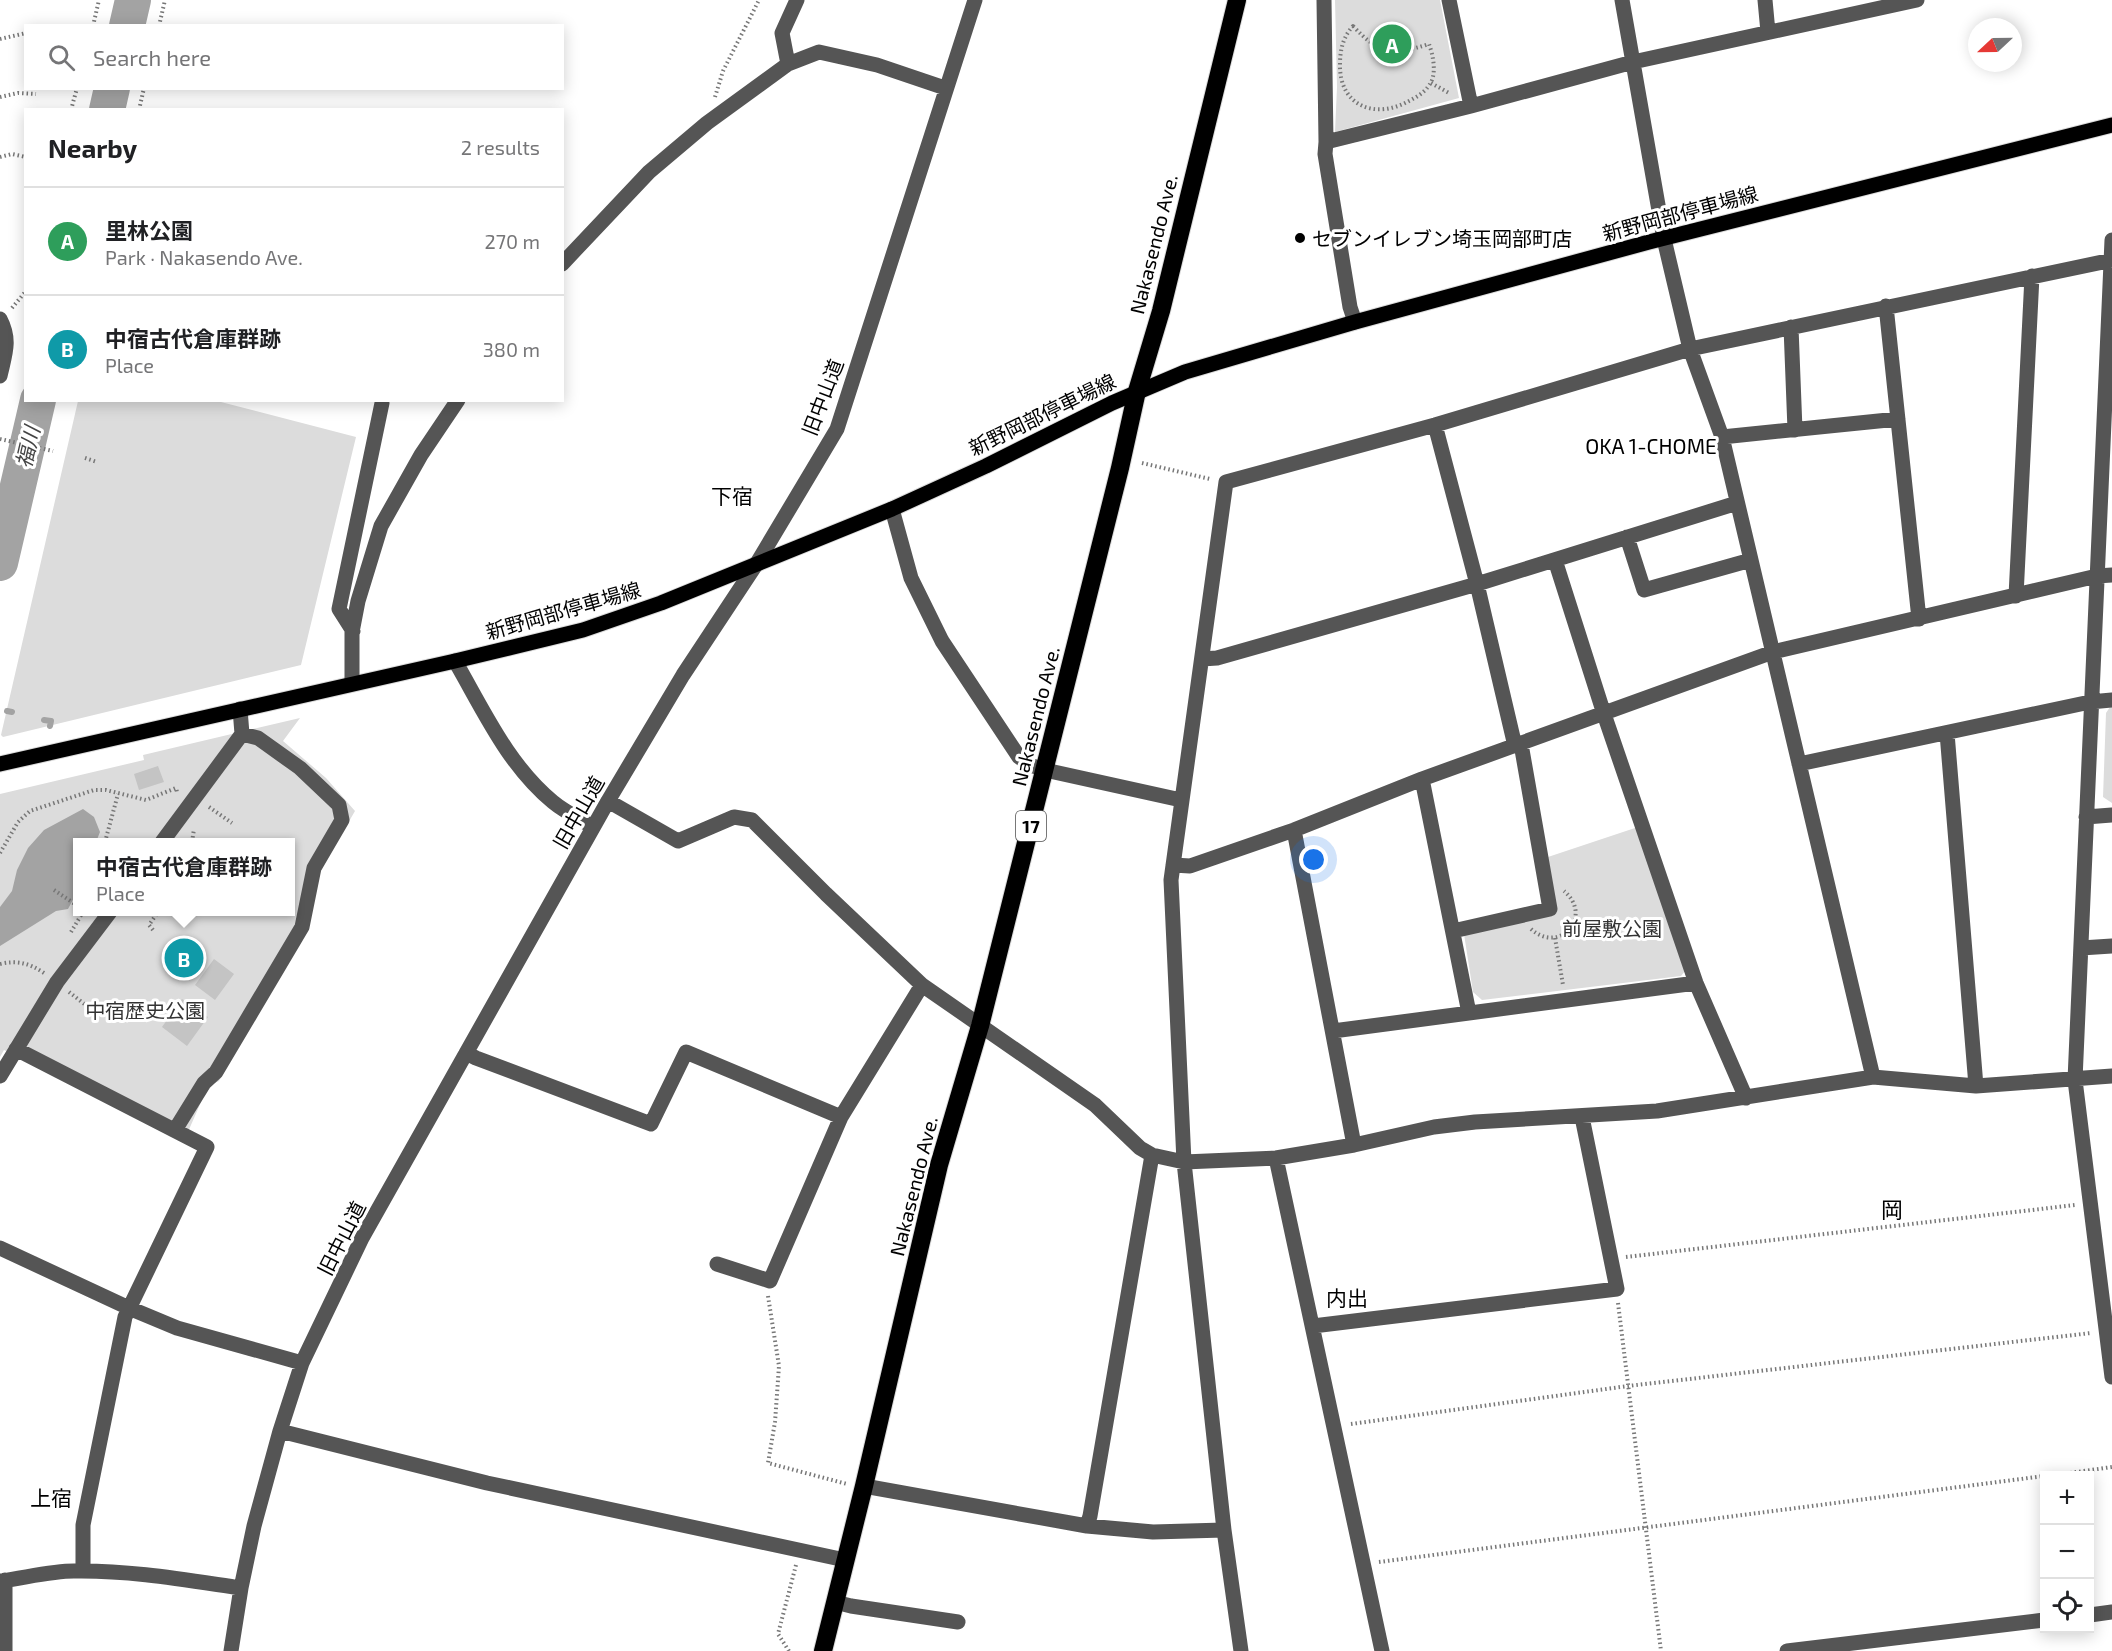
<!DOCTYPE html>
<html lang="en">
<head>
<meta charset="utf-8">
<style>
  body { margin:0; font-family:"Exo 2","Noto Sans JP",sans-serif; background:#f2f2f2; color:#202124 }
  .controls { position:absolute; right:18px; bottom:18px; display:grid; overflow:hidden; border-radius:0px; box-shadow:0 3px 15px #0003 }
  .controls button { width:54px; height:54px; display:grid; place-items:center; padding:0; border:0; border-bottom:2px solid #e0e0e0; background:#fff; color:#202124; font:30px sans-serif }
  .compass { position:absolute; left:1968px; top:18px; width:54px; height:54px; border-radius:50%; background:#fff; box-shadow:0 3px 15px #0003; rotate:248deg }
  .you { position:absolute; left:1314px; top:860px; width:21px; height:21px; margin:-15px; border:4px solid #fff; border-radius:50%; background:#1a73e8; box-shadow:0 0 0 9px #1a73e833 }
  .badge { display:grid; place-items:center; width:39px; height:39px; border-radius:50%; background:#000; color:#fff; font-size:20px; font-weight:700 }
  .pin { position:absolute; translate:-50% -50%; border:3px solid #fff; box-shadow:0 2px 6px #0006 }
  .popup { position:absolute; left:73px; top:838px; width:222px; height:78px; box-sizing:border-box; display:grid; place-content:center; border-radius:0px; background:#fff; filter:drop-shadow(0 2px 4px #0005); font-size:20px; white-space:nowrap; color:#757577 }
  .popup b { font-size:22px; color:#202124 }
  .popup::after { content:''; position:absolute; left:50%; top:100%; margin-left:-12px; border:12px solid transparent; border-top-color:#fff }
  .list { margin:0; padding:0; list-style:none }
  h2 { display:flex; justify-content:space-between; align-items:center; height:78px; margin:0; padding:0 24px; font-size:26px }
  h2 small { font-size:20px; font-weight:400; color:#757577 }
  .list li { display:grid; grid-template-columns:39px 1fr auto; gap:18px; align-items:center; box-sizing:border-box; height:108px; padding:0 24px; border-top:2px solid #e0e0e0 }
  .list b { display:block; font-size:22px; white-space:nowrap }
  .list p { margin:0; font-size:20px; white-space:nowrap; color:#757577 }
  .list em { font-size:20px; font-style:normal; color:#757577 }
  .icon { flex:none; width:33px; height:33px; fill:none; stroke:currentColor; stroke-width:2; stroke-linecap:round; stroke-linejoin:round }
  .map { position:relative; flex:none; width:2112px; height:1651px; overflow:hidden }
  .search { position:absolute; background:#fff; box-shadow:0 3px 15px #0003; left:24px; top:24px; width:540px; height:66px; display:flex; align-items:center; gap:15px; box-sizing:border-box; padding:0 21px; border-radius:0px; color:#757577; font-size:22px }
  .panel { position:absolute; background:#fff; box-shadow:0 3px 15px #0003; left:24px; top:108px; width:540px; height:294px; border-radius:0px }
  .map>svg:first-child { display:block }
  .green { fill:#dcdcdc; fill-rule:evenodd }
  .water { fill:#a3a3a3 }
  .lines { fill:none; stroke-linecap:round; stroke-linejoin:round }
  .stream { stroke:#a3a3a3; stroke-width:6 }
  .river { stroke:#a3a3a3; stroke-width:36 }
  .building { fill:#c4c4c4 }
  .major-casing { stroke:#dbdbdb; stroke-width:17 }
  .highway-casing { stroke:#dbdbdb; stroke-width:20 }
  .path { stroke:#777; stroke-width:4; stroke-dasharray:1.5 3; stroke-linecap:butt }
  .minor { stroke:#555; stroke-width:15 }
  .major { stroke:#000; stroke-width:15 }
  .highway { stroke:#000; stroke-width:18 }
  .poi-dot { fill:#000; stroke:#fff; stroke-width:2 }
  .labels { text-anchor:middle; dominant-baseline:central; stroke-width:6; stroke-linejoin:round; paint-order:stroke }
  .shield { fill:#fff; stroke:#4c4c4c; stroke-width:1.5 }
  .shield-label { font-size:18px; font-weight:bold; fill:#000 }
  .street-label { font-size:20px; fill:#000; stroke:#fff }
  .poi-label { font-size:20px; fill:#000; stroke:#fff; text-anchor:start }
  .park-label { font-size:20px; fill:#333; stroke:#fff }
  .neighbourhood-label { font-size:21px; fill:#000; stroke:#fff }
  .water-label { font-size:21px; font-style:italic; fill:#444; stroke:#fff }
  .quarter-label { font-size:22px; fill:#000; stroke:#fff }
</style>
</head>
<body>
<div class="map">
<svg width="2112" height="1651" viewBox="0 0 2112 1651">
  <rect width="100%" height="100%" fill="#fff"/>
  <!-- green -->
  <path class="green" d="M1335 0H1440L1459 98 1335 132 1337 87Z
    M78 401H217L356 437 301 665 3 737 1 735Z
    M2110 707H2112V803L2103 797 2106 713Z
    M300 718 283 741 326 778 355 811 318 875 309 922 219 1081 208 1086 184 1141 4 1050 0 1057V794L144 760 143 755ZM78 842H290V912H78Z
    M1638 827 1685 971 1681 976 1482 1000 1473 992 1464 934 1557 913 1548 857Z"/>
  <!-- water -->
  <path class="water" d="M83 809 94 817 100 832 96 842H78L77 892 68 909 56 911 0 946V907L12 891 17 870 28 848 44 830Z"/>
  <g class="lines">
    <!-- stream -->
    <path class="stream" d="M7 711 12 712
      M44 720 51 721 50 726"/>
    <!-- river -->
    <path class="river" d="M127 26 133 0
      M107 110 112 88
      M0 563 38 400"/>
  </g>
  <!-- building -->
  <path class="building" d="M158 766 164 782 139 790 134 774Z
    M214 959 234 974 215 1000 195 985Z
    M182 999 208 1017 187 1046 162 1027Z"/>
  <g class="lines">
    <defs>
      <path id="major" d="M0 764 455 661 583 630 661 603 892 509 986 466 1112 403 1185 372 1355 322 1649 242 2112 125"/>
      <path id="highway" d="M823 1651 864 1486 939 1165 980 1026 1120 468 1137 391 1161 311 1237 0"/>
    </defs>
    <!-- major casing -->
    <use href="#major" class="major-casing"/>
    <!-- highway casing -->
    <use href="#highway" class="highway-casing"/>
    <!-- path -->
    <path class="path" d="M93 26 99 0
      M159 26 165 0
      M1353 26C1379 54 1392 56 1429 44 1433 55 1437 73 1430 84 1425 92 1417 97 1409 101 1375 120 1339 106 1340 64 1340 50 1343 37 1353 26Z
      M0 39 26 33
      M1431 83 1449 93
      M0 97 18 93 36 94
      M715 97 723 71 759 0
      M71 110 77 88
      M139 110 144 88
      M0 157 12 154 26 157
      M12 308 26 291
      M0 439 53 451
      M85 458 97 462
      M1142 463 1210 479
      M209 807 232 823
      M105 842 118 794
      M192 842 194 829
      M0 853 18 822 30 811 94 790H106L146 800 176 788 177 792
      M54 890 78 906
      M1531 929C1560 955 1594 916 1564 891
      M153 930 149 925 158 912
      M71 932 83 912
      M1555 938 1563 985
      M0 964C17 960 29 963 44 973
      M69 992 92 1010
      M1626 1257 2075 1205
      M768 1296 779 1366 775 1422 768 1463 847 1484
      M1618 1303 1661 1651
      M1351 1424 1628 1386 2091 1333
      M2048 1476 2112 1467
      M1379 1562 2044 1476
      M789 1651 778 1634 796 1565"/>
    <!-- minor -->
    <path class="minor" d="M1324 0 1326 142 1471 106 1633 62 1917 0
      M1449 0 1471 106
      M1622 0 1664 239 1690 349 1722 437 1873 1077
      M1765 0 1768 32
      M788 64 782 33 797 0
      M1326 142 1325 154 1350 307 1355 322
      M2112 240 2075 1080 2112 1377
      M562 264 649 172 707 123 788 64 819 52 877 65 945 88
      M1886 306 1919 619
      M0 319C11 340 5 354 0 376
      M1791 327 1795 430
      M1435 425 1477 584 1515 746
      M1722 437 1898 419
      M892 509 911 578 942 641 1019 757 1030 765 1045 770 1181 800
      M1627 537 1644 590 1751 560
      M1555 560 1604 714 1696 983 1746 1098
      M2016 596 2032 276
      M353 631 339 609 382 403
      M1202 659 1217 658 1477 584 1737 503
      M455 661C484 711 508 765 553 802 565 812 580 819 593 827
      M352 683V632L358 601 381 526 421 455 458 400
      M1947 733 1976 1086
      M1799 764 2090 702 2112 700
      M1422 779 1469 1013
      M608 801 678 841 734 817 752 820 826 894 922 985 1095 1105 1140 1148 1152 1155 1184 1162 1276 1158 1354 1145 1434 1127 1475 1122 1657 1111 1873 1077 1976 1086 2112 1076
      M2086 817 2112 815
      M1294 830 1354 1145
      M162 842 242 734 240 709
      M1173 865 1190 866 1294 830 1422 779 1773 652 2097 576 2112 575
      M1453 931 1550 909 1521 744
      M2081 948 2112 946
      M1333 1031 1696 983
      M16 1049 207 1147 125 1317 83 1525V1571
      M466 1053 476 1058 651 1124 686 1052 841 1117
      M0 1076 57 982 110 912
      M175 1130 204 1083 216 1072 302 927 314 868 342 820 339 805 300 768 258 738 242 734
      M1276 1158 1382 1651
      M0 1248 129 1308 177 1328 302 1363
      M717 1264 770 1281 841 1117 922 985
      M1313 1326 1617 1289 1582 1117
      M280 1431 487 1483 845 1560
      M864 1486 1087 1526 1153 1532 1224 1530
      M1087 1526 1090 1516 1152 1155
      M5 1580V1651
      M0 1581C24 1578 51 1571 74 1571 130 1570 186 1580 241 1588
      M835 1602 851 1606 958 1622
      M2090 1615 2112 1612
      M231 1651 241 1588 254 1526 280 1431 302 1363 362 1238 608 801 683 675 757 563 837 429 975 0
      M1241 1651 1224 1530 1184 1162 1171 880 1226 482 1435 425 1690 349 2112 260
      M1787 1651 2044 1620"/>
    <!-- major -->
    <use href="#major" class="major"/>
    <!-- highway -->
    <use href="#highway" class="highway"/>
  </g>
  <!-- markers -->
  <circle class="poi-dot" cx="1300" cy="238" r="6"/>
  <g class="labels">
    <!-- shield labels -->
    <rect class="shield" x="1016" y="811" width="30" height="30" rx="4.5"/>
    <g class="shield-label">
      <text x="1031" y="826">17</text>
    </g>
    <!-- street labels -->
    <g class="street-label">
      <text transform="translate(1680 213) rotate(-15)">新野岡部停車場線</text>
      <text transform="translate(1153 244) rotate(-76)">Nakasendo Ave.</text>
      <text transform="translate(822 397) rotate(-69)">旧中山道</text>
      <text transform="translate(1042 414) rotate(-26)">新野岡部停車場線</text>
      <text transform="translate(563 610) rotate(-16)">新野岡部停車場線</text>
      <text transform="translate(1035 716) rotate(-76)">Nakasendo Ave.</text>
      <text transform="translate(578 812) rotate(-60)">旧中山道</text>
      <text transform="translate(913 1186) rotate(-76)">Nakasendo Ave.</text>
      <text transform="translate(341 1238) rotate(-63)">旧中山道</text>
    </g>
    <!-- poi labels -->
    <g class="poi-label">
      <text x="1312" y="238">セブンイレブン埼玉岡部町店</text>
    </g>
    <!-- park labels -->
    <g class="park-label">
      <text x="1612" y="928">前屋敷公園</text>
      <text x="145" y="1010">中宿歴史公園</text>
    </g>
    <!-- neighbourhood labels -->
    <g class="neighbourhood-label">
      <text x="1651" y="445">OKA 1-CHOME</text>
      <text x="732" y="495">下宿</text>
      <text x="1347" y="1297">内出</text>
      <text x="51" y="1497">上宿</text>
    </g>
    <!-- water labels -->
    <g class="water-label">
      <text transform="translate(27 447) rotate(-77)">福川</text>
    </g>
    <!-- quarter labels -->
    <g class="quarter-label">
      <text x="1892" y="1209">岡</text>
    </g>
  </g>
</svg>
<div class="controls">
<button>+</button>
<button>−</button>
<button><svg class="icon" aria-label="locate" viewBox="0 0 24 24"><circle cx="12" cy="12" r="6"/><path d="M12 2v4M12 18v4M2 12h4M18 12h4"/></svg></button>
</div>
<svg class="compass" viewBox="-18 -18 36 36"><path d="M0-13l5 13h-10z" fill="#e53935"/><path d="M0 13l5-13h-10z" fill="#757577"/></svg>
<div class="you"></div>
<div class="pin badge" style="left:1392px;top:44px;background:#2e9e5b">A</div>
<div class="pin badge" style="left:184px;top:958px;background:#0f9aa8">B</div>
<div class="popup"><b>中宿古代倉庫群跡</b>Place</div>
<div class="search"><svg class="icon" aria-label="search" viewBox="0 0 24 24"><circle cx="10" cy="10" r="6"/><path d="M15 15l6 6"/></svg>Search here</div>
<section class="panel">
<h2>Nearby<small>2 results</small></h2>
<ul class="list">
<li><span class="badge" style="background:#2e9e5b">A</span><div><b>里林公園</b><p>Park · Nakasendo Ave.</p></div><em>270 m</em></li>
<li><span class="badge" style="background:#0f9aa8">B</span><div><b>中宿古代倉庫群跡</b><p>Place</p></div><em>380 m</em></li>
</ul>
</section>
</div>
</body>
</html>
